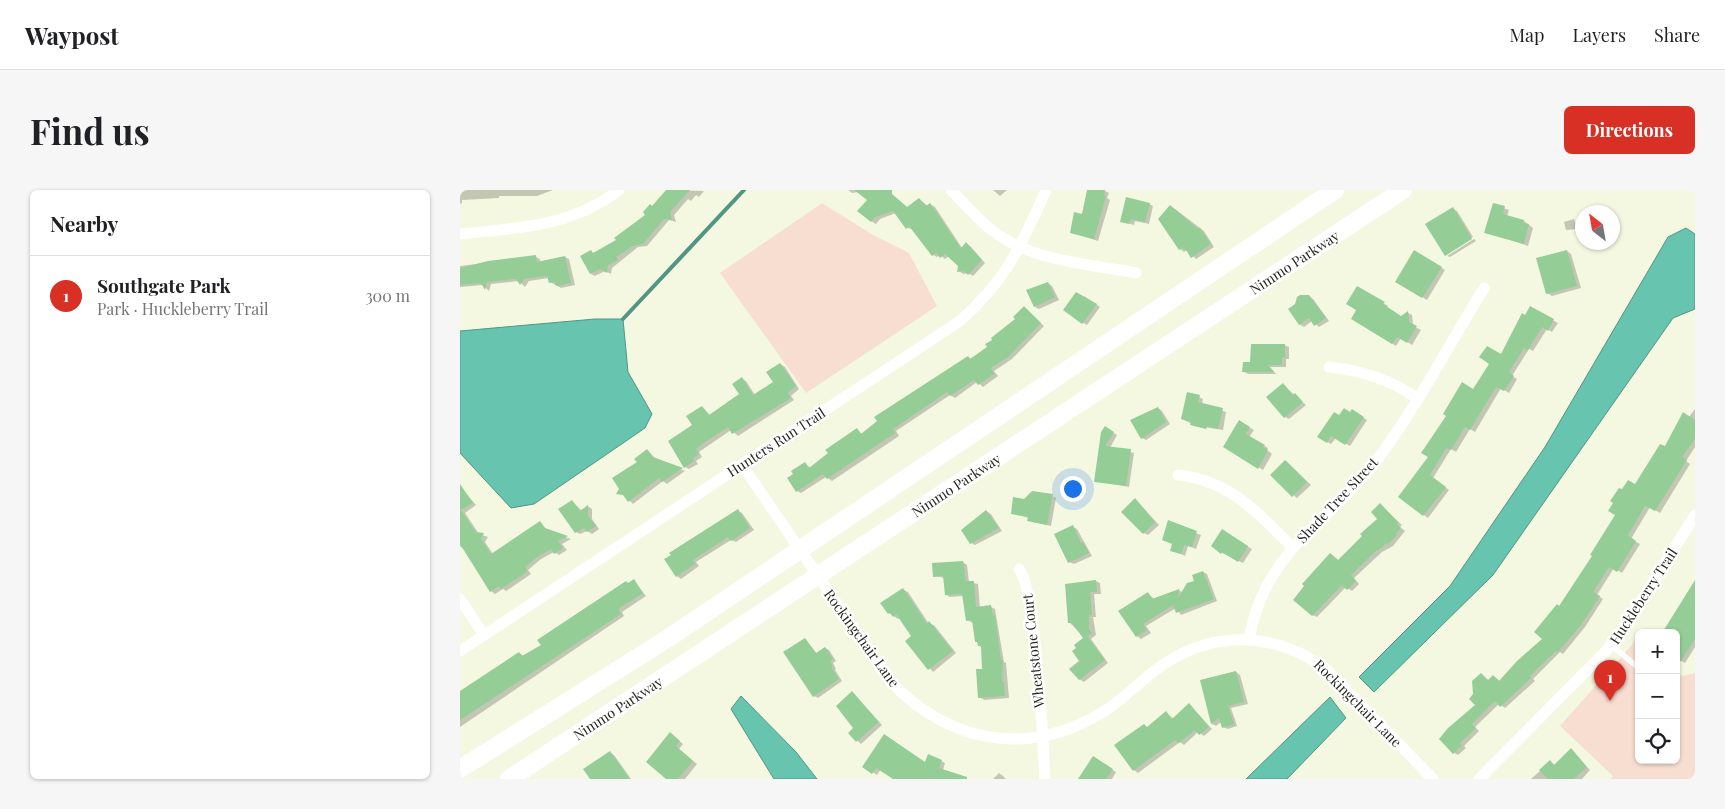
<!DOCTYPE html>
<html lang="en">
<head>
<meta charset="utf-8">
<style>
  body { margin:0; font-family:"Playfair Display",serif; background:#f6f6f6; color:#202124 }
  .controls { position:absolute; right:15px; bottom:15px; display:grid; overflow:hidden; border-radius:8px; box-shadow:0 1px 4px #0004 }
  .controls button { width:45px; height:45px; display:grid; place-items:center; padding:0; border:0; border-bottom:1px solid #e0e0e0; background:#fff; color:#202124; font:25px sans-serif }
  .compass { position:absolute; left:1115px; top:15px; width:45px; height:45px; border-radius:50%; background:#fff; box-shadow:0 1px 4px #0004; rotate:329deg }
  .you { position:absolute; left:612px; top:298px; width:18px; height:18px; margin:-12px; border:4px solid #fff; border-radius:50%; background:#1a73e8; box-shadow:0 0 0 8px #1a73e833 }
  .badge { display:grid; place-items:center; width:32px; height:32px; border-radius:50%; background:#d93025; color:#fff; font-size:16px; font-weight:700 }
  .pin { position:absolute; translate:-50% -41px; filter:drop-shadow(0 1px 2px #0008) }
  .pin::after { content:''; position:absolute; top:26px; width:18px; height:15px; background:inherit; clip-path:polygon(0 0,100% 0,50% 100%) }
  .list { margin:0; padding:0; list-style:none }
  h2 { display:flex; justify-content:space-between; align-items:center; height:65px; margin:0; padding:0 20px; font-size:21px }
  h2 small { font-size:16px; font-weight:400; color:#757577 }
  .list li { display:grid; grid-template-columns:32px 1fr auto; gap:15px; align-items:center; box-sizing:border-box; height:80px; padding:0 20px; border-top:1px solid #e0e0e0 }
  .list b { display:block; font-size:19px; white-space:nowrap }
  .list p { margin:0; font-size:16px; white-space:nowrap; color:#757577 }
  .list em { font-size:16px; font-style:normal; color:#757577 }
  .icon { flex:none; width:28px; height:28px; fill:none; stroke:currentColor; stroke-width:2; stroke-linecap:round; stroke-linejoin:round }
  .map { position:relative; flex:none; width:1235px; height:589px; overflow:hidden; border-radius:8px }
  header { display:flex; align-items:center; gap:30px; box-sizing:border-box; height:70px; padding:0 25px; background:#fff; border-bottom:1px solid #e0e0e0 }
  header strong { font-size:24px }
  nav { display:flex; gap:28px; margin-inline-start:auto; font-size:18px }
  .intro { display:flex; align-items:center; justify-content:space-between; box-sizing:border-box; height:120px; padding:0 30px }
  h1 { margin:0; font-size:35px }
  .button { padding:12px 22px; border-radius:8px; background:#d93025; color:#fff; font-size:18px; font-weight:700 }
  main { display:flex; gap:30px; padding:0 30px }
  aside { flex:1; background:#fff; border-radius:8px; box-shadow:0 1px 4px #0004 }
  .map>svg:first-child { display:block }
  .green { fill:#f8ded0 }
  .water { fill:#66c4af; stroke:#539584 }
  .shadow { fill:#0003 }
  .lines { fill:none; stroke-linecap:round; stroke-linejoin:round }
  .stream { stroke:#539584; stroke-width:4 }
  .building { fill:#95cd97 }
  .service { stroke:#fff; stroke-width:5.5 }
  .minor { stroke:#fff; stroke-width:11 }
  .trunk { stroke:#fff; stroke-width:18 }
  .labels { text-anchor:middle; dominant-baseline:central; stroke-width:5; stroke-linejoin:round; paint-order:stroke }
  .street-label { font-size:14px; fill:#26271f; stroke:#fff }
</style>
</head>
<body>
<header>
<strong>Waypost</strong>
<nav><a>Map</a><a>Layers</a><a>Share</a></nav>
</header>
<div class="intro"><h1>Find us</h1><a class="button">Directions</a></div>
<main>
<aside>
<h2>Nearby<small></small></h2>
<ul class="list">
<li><span class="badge">1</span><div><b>Southgate Park</b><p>Park · Huckleberry Trail</p></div><em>300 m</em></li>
</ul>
</aside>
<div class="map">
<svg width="1235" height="589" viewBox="0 0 1235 589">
  <rect width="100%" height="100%" fill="#f5f8e1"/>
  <!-- green -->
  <path class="green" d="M362 13 413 45 449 63 477 116 346 203 260 83Z
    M1176 450 1179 452V570H1216V481L1222 486 1235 483V589H1151L1153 586 1100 536Z"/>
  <!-- water -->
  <path class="water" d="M1226 38 1235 44V119L1213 128 1033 385 914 502 899 487 990 396 1085 257 1208 47Z
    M135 129H163L168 182 192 224 185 238 74 314 51 318 0 263V141Z
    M281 506 336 562 357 589H314L271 519Z
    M870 507 886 528 827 589H786Z"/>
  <!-- shadow -->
  <path class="shadow" d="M0 0H93L77 6H39V8L2 10V13L0 14Z
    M208 0 244 1 239 7 236 5 231 11 228 9 214 25 216 32 209 30 187 56 178 57 152 78 151 84 145 81 135 86 131 84 122 67 131 62 134 64 158 51 187 25Z
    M388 0H427L448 18 459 9 468 16 470 14 475 17 502 58 506 54 510 56 525 73 513 86 508 83 503 84 499 81 500 76 489 66 485 69 480 65 477 67 473 65 453 39 447 38 436 23 420 29 416 34 411 31 409 10 398 2 392 3Z
    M533 0H547L540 6Z
    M628 0H643L649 3 647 8 650 10 638 51 612 43 623 26Z
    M689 14 693 16 689 34 675 31 674 35 661 31Z
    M1034 15 1049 20 1047 26 1064 31 1073 38 1068 56 1026 42Z
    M715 19 744 41 754 57 736 69 727 60 724 62 720 59Z
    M993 19 997 21 1013 47 986 63Z
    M1114 29 1117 39 1106 40 1104 32Z
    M1014 49 1016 51 990 67 987 66Z
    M1107 61 1111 64 1121 98 1092 106 1087 103Z
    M955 62 985 80 967 110 936 91Z
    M76 67 80 69 81 73 105 67 109 69 115 95 101 98 90 92 89 88 69 91 65 97 59 91 31 94 29 101 23 95 0 97V76Z
    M588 93 592 96 599 110 579 119 575 117Z
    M898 97 928 116 927 118 941 127 948 123 952 125 953 136 961 140 952 155 941 148 936 156 892 128 898 120Z
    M624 106 640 117 627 135 623 133Z
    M848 106 853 109 869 131 859 137 852 131 844 137 839 134Z
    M564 118 584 136 552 169 534 181 538 186 523 197 517 192 495 208 490 205 436 241 439 246 372 291 366 287 341 303 337 301 345 274 351 278 397 240 402 244 508 167 511 169 529 157 557 130Z
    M1071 118 1098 133 1092 142 1087 139 1073 161 1069 159 1052 186 1057 189 1049 203 1041 198 1015 242 1010 239 996 262 991 259 973 288 989 300 968 328 939 307 970 267 1014 200 1041 166Z
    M824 155 829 157V169H826V177H810L816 184H788L784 182 791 173Z
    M320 174 325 177 339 199 331 206 334 210 278 246 271 240 239 262 242 267 236 271 238 274 229 279 225 277 234 235 242 217 250 225 281 205 282 189 286 191 295 205 315 193Z
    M823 195 846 215 829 229 825 227Z
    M739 207 743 209 742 214 766 222 763 240 736 236 722 229Z
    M698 218 702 221 710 234 686 250 682 248Z
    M1235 219V257L1226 271 1230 274 1200 323 1190 317 1171 349 1180 354 1162 383 1154 378 1137 405 1143 409 1125 437 1103 464 1100 462 1073 489 1075 491 1045 518 1039 514 1015 537 1019 541 1004 556 1006 558 998 565 994 563 1017 516 1014 505 1021 484 1029 491 1033 486 1040 491 1084 449 1100 417 1205 258Z
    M893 221 907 230 890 256 876 248 871 254 859 247 879 226 891 223Z
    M780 232 794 240 789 247 808 258 807 260 812 264 803 280 765 256Z
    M646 238 657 245 650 258 674 263 669 297 636 291Z
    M188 261 196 269 225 281 207 294 203 291 173 314 165 306 158 303Z
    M826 271 851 295 837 308 811 285Z
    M3 300 16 315 5 323 19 344 28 347 25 352 33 364 80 333 88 341 111 349 102 354 107 360 99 365 94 362 81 369 68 380 71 384 46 401 43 399 35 404 31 401 6 361 0 356V302Z
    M592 306 596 308 591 336 573 332 569 328 552 323 565 310Z
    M675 309 699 335 688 345 684 343Z
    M112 311 122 321 128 316 132 319V329L139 339 132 344 127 341 120 344 116 342Z
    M920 315 942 335 940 337 945 341 933 356 922 362 894 388 899 394 892 401 886 397 857 427 852 425 871 364 879 371 919 329Z
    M278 321 282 323 294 340 276 352 271 350 236 372 239 376 221 389 217 386Z
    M526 321 531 324 542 341 515 355 511 353Z
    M613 337 617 339 632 366 614 374 609 372Z
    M762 341 792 359 783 373 762 363 753 356Z
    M736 343 741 345 736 359 728 356 725 366 712 360 714 354 704 350Z
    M503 372 507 375 509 392 518 394 520 418 531 417 535 419 544 472 546 473 549 508 524 510 520 507 523 480 522 457 519 456 513 433 507 430 503 406 490 407 486 405 485 388 474 386Z
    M743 382 747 384 757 411 721 425 716 418 686 436 691 443 681 449 677 446 688 403 694 409 719 400 723 403Z
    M174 391 186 406 162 422 164 426 0 537V502L59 463 64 466 83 456Z
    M636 391 640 393 641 404H634L636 427H633L636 445 631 449 648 473 624 492 619 489 625 448 609 432Z
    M1235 392V457L1225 473 1216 468Z
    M443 400 448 402 469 434 474 435 496 463 473 482 447 451 453 446 440 427 438 429 429 423Z
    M345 449 357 464 365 458 369 460 376 471 373 473 376 479 375 480 382 491 358 508 354 506Z
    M776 482 780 485 788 514 771 518 777 536 768 539 763 537 762 531 756 536 752 534 742 491Z
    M392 503 422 535 401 554 389 543 394 538Z
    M729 514 752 539 744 546 738 542 724 555 720 552 678 583 674 580 684 535 688 538 706 523 714 529Z
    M214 546 223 554 219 559 237 574 225 589H208L188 572Z
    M1111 560 1130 580 1122 589H1071L1090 572 1095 575Z
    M150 563 154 565 171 589H146L142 584V589H131L125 580Z
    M633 568 656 582 652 589H627L622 586Z
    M481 571 485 573 483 580 503 589H454L448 586 446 589H435L421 579 417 585 403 576 466 574Z
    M539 583 543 586 546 589H533Z"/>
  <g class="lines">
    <!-- stream -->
    <path class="stream" d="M163 129 284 0"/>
  </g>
  <!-- building -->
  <path class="building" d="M206 0H230L210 22 212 30 204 29 183 54 173 56 156 67 158 70 148 75 147 83 140 79 130 84 120 66 131 60 133 63 156 50 154 48 185 25 183 22 190 14 192 16Z
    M394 0H432V4L447 17 459 8 466 16 470 13 501 58 506 52 522 70 508 85 504 81 497 82 498 76 485 64 480 68 476 62 472 66 449 36 446 39 433 21 415 27 411 32 397 21 407 10Z
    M627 0H645L644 6H646L634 49 610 43 614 22 622 24Z
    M666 7 690 13 685 32 671 29 669 34 660 32Z
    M1033 13 1045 16 1043 24 1064 30 1063 33 1069 34 1064 54 1024 43Z
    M710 15 738 39 740 38 751 54 731 68 726 60 722 58 719 60 698 29Z
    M993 17 1012 49 985 66 965 34Z
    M954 60 982 77 962 108 935 92Z
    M1107 60 1117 96 1086 104 1076 68Z
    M76 65 77 72 105 66 111 93 96 96 95 92 89 93 87 86 64 89 60 95 56 89 27 92 25 100 21 93 0 95V78L28 71Z
    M588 92 595 107 574 117 566 100Z
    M897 96 925 112 923 114 941 126 948 121 949 132 957 136 947 153 937 147 932 154 891 129 896 120 886 114Z
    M616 102 637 114 622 134 603 120Z
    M840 105H849L866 128 854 136 849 128 839 135 828 119 835 114 837 107Z
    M564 116 581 133 548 167 531 178 534 184 518 195 514 190 490 206 487 202 433 239 435 243 367 289 363 284 336 302 327 288 333 284 331 281 345 272 349 278 368 263 365 260 397 238 401 244 417 231 414 227 508 166 510 169 527 157 525 154 532 150 531 148 555 129 553 127Z
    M1070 116 1094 129 1088 141 1082 137 1068 160 1064 158 1049 182 1054 186 1044 201 1036 197 1010 240 1005 237 991 260 986 258 970 285 986 297 963 326 938 307 968 267 961 263 986 226 983 224 1002 192 1013 199 1029 174 1019 167 1027 156 1041 164 1062 123 1065 125Z
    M791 154H825V167L822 168V175H808L814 182H782L783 172H790Z
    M320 173 336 196 328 203 331 208 272 244 268 237 245 252 236 259 239 264 233 268 234 271 224 278 208 251 232 235 226 226 242 216 249 225 279 204 272 194 282 187 293 205 313 192 306 182Z
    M823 193 833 205 835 203 843 212 824 228 806 207Z
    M727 202 740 205 738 212 763 218 758 239 747 236 746 239 730 235 731 232 721 229Z
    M698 217 706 232 681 249 670 230Z
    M884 218 890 222 892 219 904 227 885 255 871 246 867 253 857 247 874 222 879 225Z
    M1223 222 1235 230V249L1222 267 1227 270 1195 321 1185 316 1168 345 1176 351 1157 382 1149 377 1133 402 1140 406 1121 435 1098 462 1096 461 1070 486 1071 488 1040 517 1035 511 1012 534 1016 538 1000 553 1002 555 993 564 979 549 988 538 1015 515 1009 509 1013 504 1012 491 1021 483 1028 490 1033 485 1039 491 1057 471 1082 449 1074 442 1097 414 1099 416 1132 366 1130 365 1155 325 1148 321 1153 313 1150 311 1159 298 1162 299 1168 290 1175 294 1200 254 1205 256Z
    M779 230 790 237 786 244 805 255 803 257 808 260 798 279 763 257Z
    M645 236 654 242 645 256 671 259 666 296 634 292 641 242Z
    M187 259 193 267 223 278 202 292 199 288 168 312 163 305 156 304 159 299 152 288 177 272 174 269Z
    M825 270 847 292 832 307 810 285Z
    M0 294 13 313 1 320 16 342 24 343 21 349 31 364 80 331 85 338 108 346 98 351 103 358 94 364 91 359 77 367 65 377 68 381 41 399 39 396 30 402 0 354Z
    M572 301 593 304 587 335 567 331 568 327 551 324 553 307 564 309Z
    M675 308 695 332 683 344 661 322Z
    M112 310 120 321 128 315V326L136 336 127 342 124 338 115 343 98 319Z
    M920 313 938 332 937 334 941 338 936 343 937 345 928 354 926 353 918 361 917 360 891 385 896 391 887 400 882 395 852 426 833 410 844 396 842 394 870 363 878 370 902 346 900 344 917 329 911 322Z
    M278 319 290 338 271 351 268 347 233 370 235 374 216 387 204 369 211 365 209 363Z
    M526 320 539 338 510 354 501 340Z
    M708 330 737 341 732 357 724 355 721 364 710 361 712 354 702 350Z
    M613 335 621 353 623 352 629 363 608 373 594 344Z
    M762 339 788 356 778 372 762 362 761 364 751 356Z
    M503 371 506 391H514L516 417 531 415 533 426 535 425 541 470H543L542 492H544L545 506 518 508 516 479H522L521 456H518L517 452H515L512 430 506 431 502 404 485 405 483 386 473 387 472 373Z
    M743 381 754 409 716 423 713 415 683 434 687 440 676 447 658 421 688 402 692 409 719 399 718 408 727 393 734 391 732 385Z
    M174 389 183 403 158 419 161 424 0 530V501L59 462 62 466 81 455 77 450 166 391 168 393Z
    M636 390 637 402H630L632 425H629V439L632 443 627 446 645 470 619 490 609 479 619 471 612 461 616 458 614 455 623 448 612 433H608L605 394Z
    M1235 390V449L1216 478V443H1202Z
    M443 398 467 434 469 431 493 461 468 480 445 451 451 446 436 424 433 427 430 423 428 424 420 413Z
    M345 448 356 463 365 457 373 469 370 471 373 477 372 478 379 489 353 507 323 462Z
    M776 481 784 512 768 516 774 534 762 538 759 528 751 534 740 490Z
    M392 501 419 532 396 552 388 543 393 538 376 516Z
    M729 513 749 537 739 545 735 540 719 553 715 550 673 581 654 555 684 534 687 537 706 521 712 529Z
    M210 542 220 551 216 556 233 571 218 589H206L186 572Z
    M424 544 465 572 468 564 482 570 479 578 507 587V589H433L416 578 412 584 402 577Z
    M1111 558 1127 577 1114 589H1088L1079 580 1090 570 1094 575Z
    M150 561 170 589H130L123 579Z
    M633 566 653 579 646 589H618Z"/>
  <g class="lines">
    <!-- service -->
    <path class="service" d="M1151 455 1179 478"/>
    <!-- minor -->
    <path class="minor" d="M491 0C507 16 522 35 542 47 577 71 635 75 676 83
      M0 44C58 38 111 37 159 0
      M869 177C902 181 929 189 957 208
      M282 275 430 491C490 554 569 568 645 521 665 508 681 490 701 476 753 440 815 441 866 479L973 589
      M718 285C771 291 797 322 833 358
      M559 379C576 400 583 553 585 589
      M0 409 24 445
      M789 449C806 358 866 336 917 270 957 216 989 155 1024 98
      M0 461 500 131C547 89 561 56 586 0
      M1019 589 1146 461 1167 434 1235 325"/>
    <!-- trunk -->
    <g class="trunk">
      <path d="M0 579 210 447 875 0"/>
      <path id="s1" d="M49 589 943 0"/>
    </g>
  </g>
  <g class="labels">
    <!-- street labels -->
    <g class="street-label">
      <text stroke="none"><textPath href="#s1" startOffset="940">Nimmo Parkway</textPath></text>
      <text transform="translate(316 252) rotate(-33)">Hunters Run Trail</text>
      <text stroke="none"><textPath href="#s1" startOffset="535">Nimmo Parkway</textPath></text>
      <text transform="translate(877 310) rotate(-47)">Shade Tree Street</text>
      <text transform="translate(1183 406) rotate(-57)">Huckleberry Trail</text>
      <text transform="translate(402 448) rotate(54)">Rockingchair Lane</text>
      <text transform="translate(573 461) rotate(-96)">Wheatstone Court</text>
      <text transform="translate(898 513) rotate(45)">Rockingchair Lane</text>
      <text stroke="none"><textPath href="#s1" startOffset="130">Nimmo Parkway</textPath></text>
    </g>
  </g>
</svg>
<div class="controls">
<button>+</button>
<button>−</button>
<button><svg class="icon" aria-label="locate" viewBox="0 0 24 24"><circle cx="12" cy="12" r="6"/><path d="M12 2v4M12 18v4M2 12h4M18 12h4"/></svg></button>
</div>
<svg class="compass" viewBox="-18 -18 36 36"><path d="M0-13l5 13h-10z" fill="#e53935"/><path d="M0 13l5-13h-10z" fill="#757577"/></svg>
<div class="you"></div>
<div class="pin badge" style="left:1150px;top:511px">1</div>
</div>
</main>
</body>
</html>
